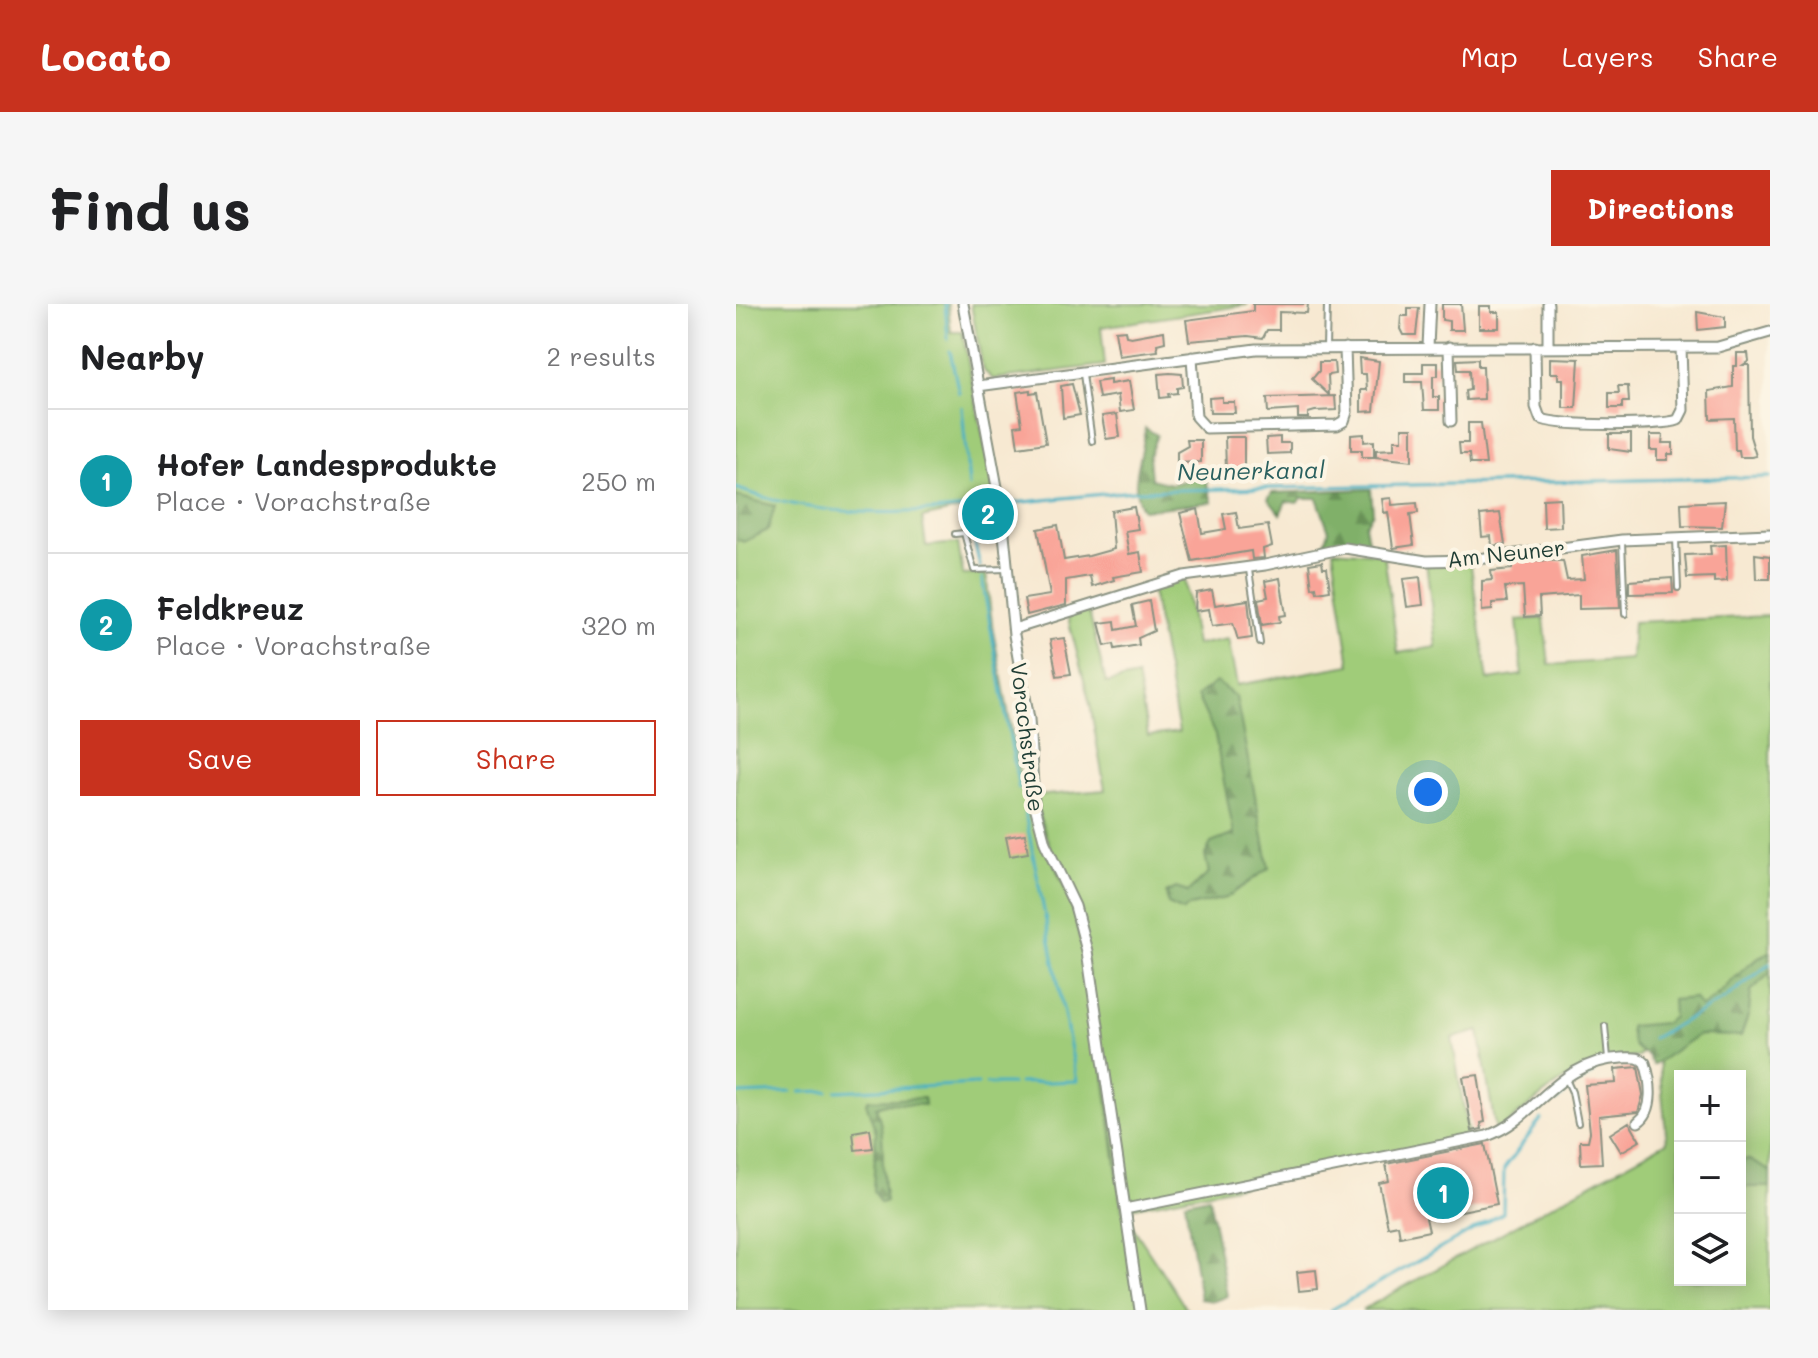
<!DOCTYPE html>
<html lang="en">
<head>
<meta charset="utf-8">
<style>
  body { margin:0; font-family:Mali,sans-serif; background:#f6f6f6; color:#202124 }
  .controls { position:absolute; right:24px; bottom:24px; display:grid; overflow:hidden; border-radius:0px; box-shadow:0 4px 20px #0003 }
  .controls button { width:72px; height:72px; display:grid; place-items:center; padding:0; border:0; border-bottom:2px solid #e0e0e0; background:#fff; color:#202124; font:40px sans-serif }
  .you { position:absolute; left:692px; top:488px; width:28px; height:28px; margin:-20px; border:6px solid #fff; border-radius:50%; background:#1a73e8; box-shadow:0 0 0 12px #1a73e833 }
  .badge { display:grid; place-items:center; width:52px; height:52px; border-radius:50%; background:#c8321e; color:#fff; font-size:26px; font-weight:700 }
  .pin { position:absolute; translate:-50% -50%; border:4px solid #fff; box-shadow:0 2px 8px #0006 }
  .list { margin:0; padding:0; list-style:none }
  h2 { display:flex; justify-content:space-between; align-items:center; height:104px; margin:0; padding:0 32px; font-size:34px }
  h2 small { font-size:26px; font-weight:400; color:#757577 }
  .list li { display:grid; grid-template-columns:52px 1fr auto; gap:24px; align-items:center; box-sizing:border-box; height:144px; padding:0 32px; border-top:2px solid #e0e0e0 }
  .list b { display:block; font-size:30px; white-space:nowrap }
  .list p { margin:0; font-size:26px; white-space:nowrap; color:#757577 }
  .list em { font-size:26px; font-style:normal; color:#757577 }
  .actions { display:flex; gap:16px; padding:24px 32px }
  .actions a { flex:1; padding:18px 0; border:2px solid #c8321e; border-radius:0px; text-align:center; font-size:28px; color:#c8321e }
  .actions .main { background:#c8321e; color:#fff }
  .icon { flex:none; width:44px; height:44px; fill:none; stroke:currentColor; stroke-width:2; stroke-linecap:round; stroke-linejoin:round }
  .map { position:relative; flex:none; width:1034px; height:1006px; overflow:hidden; border-radius:0px }
  header { display:flex; align-items:center; gap:48px; box-sizing:border-box; height:112px; padding:0 40px; background:#c8321e; color:#fff }
  header strong { font-size:38px }
  nav { display:flex; gap:44px; margin-inline-start:auto; font-size:28px }
  .intro { display:flex; align-items:center; justify-content:space-between; box-sizing:border-box; height:192px; padding:0 48px }
  h1 { margin:0; font-size:56px }
  .button { padding:20px 36px; border-radius:0px; background:#c8321e; color:#fff; font-size:28px; font-weight:700 }
  main { display:flex; gap:48px; padding:0 48px }
  aside { flex:1; background:#fff; border-radius:0px; box-shadow:0 4px 20px #0003 }
  .map>svg:first-child { display:block }
  .green { fill:#a0cc79; stroke:#608456; stroke-width:2; fill-rule:evenodd }
  .forest { fill:url(#forest-firs); stroke:#50764e; stroke-width:2 }
  .lines { fill:none; stroke-linecap:round; stroke-linejoin:round }
  .stream { stroke:#45b0c4; stroke-width:3 }
  .building { fill:#f9a498 }
  .service-casing { stroke:#8b9383; stroke-width:8 }
  .minor-casing { stroke:#8b9383; stroke-width:13 }
  .service { stroke:#fff; stroke-width:4 }
  .minor { stroke:#fff; stroke-width:9 }
  .labels { text-anchor:middle; dominant-baseline:central; stroke-width:8; stroke-linejoin:round; paint-order:stroke }
  .street-label { font-size:22px; fill:#1f3d34; stroke:#fcf5e5 }
  .water-label { font-size:24px; font-style:italic; fill:#2a605f; stroke:#fcf5e5 }
</style>
</head>
<body>
<header>
<strong>Locato</strong>
<nav><a>Map</a><a>Layers</a><a>Share</a></nav>
</header>
<div class="intro"><h1>Find us</h1><a class="button">Directions</a></div>
<main>
<aside>
<h2>Nearby<small>2 results</small></h2>
<ul class="list">
<li><span class="badge" style="background:#0f9aa8">1</span><div><b>Hofer Landesprodukte</b><p>Place · Vorachstraße</p></div><em>250 m</em></li>
<li><span class="badge" style="background:#0f9aa8">2</span><div><b>Feldkreuz</b><p>Place · Vorachstraße</p></div><em>320 m</em></li>
</ul>
<div class="actions"><a class="main">Save</a><a>Share</a></div>
</aside>
<div class="map">
<svg width="1034" height="1006" viewBox="0 0 1034 1006">
  <defs>
    <pattern id="forest-firs" width="22" height="20" patternUnits="userSpaceOnUse" patternTransform="scale(2)"><rect width="22" height="20" fill="#80b069"/><path d="M5 1l3.5 6h-7zM16 11l3.5 6h-7z" fill="#689057"/></pattern>
  </defs>
  <rect width="100%" height="100%" fill="#fcf5e5"/>
  <filter id="ink" filterUnits="userSpaceOnUse"><feTurbulence type="fractalNoise" baseFrequency=".0125" numOctaves="2"/><feDisplacementMap in="SourceGraphic" scale="16" xChannelSelector="R" yChannelSelector="G"/><feConvolveMatrix kernelMatrix="1 2 1 2 8 2 1 2 1" color-interpolation-filters="sRGB"/></filter>
  <filter id="wash" filterUnits="userSpaceOnUse"><feTurbulence type="fractalNoise" baseFrequency=".006" numOctaves="4" result="noise"/><feDisplacementMap in="SourceGraphic" scale="32" xChannelSelector="R" yChannelSelector="G"/><feGaussianBlur stdDeviation="1.8" result="paint"/><feColorMatrix in="noise" values="0 0 0 0 0 0 0 0 0 0 0 0 0 0 0 0 0 1.4 0 .05"/><feComposite in="paint" operator="in"/></filter>
  <g filter="url(#wash)">
    <rect width="100%" height="100%" fill="#f7e9d2"/>
    <!-- green -->
    <path class="green" d="M0 0H212L215 28H226L260 197 186 214 190 242 222 239 227 271 250 270 257 327 288 492H296L340 616 360 712 386 906 451 1006H0Z
      M235 0H511V1L365 23 369 61 257 75 247 66Z
      M597 246 648 250 662 349 700 343 690 257 734 256 752 376 786 371 781 316 808 314 813 361 895 355 897 318 1034 312V660L988 695 917 734 902 753C839 756 807 791 760 829L743 727 716 734 733 836 389 905 345 622 309 539 299 492 369 486 354 400 331 310 352 304 370 379 401 372 412 432 443 428 415 282 448 272 460 341 492 335 501 381 614 361Z
      M1034 666V1006H626L931 838 922 747ZM944 772H1004V976H944Z"/>
    <!-- forest -->
    <path class="forest" d="M409 124 421 131 413 152 415 175 435 180 469 172 476 198 407 206C390 179 409 152 409 124Z
      M635 185 637 209 629 221 633 242 607 238 588 242 593 227 581 194H566L561 199 550 197 544 210 532 195 536 189Z
      M0 192 39 202 32 226 8 238 0 235Z
      M480 378 500 393 533 564 490 594 454 602 447 607 432 600 430 589 440 584 452 588 473 569 469 551 475 539 498 530 479 431 461 392Z
      M1034 648V669L1015 687 1013 709 1005 732 962 731 917 761 912 751C896 745 895 738 894 722L929 719 937 713 936 696 958 694 965 703C992 687 1003 662 1034 648Z
      M188 794 189 801 152 799 140 803C152 835 143 866 150 897L144 899 137 887 140 828 130 799 132 796Z
      M1011 855 1034 867V883H1004V857Z
      M473 893 491 992 478 997 464 995 449 898Z"/>
    <g class="lines">
      <!-- stream -->
      <path class="stream" d="M209 0 212 35
        M214 47 223 89
        M226 103 233 182
        M0 184C85 216 172 211 261 201
        M241 193 247 203
        M268 200 397 187 1034 173
        M231 205 244 262
        M246 274 283 485
        M917 734 988 695 1034 660
        M283 779 341 777 289 509
        M250 780H276
        M841 780 857 769
        M100 787 242 780
        M64 788 91 787
        M0 790 55 788
        M821 797 829 789
        M595 1006 767 909 768 865 805 815"/>
    </g>
    <g id="blocks">
      <!-- building -->
      <path class="building" d="M517 0H572L571 9 543 8V26H531L527 34 512 32 453 37 450 16 517 7Z
        M706 0H725L727 26H713V17L706 16Z
        M743 2H755V8H763V24H743Z
        M672 4H683L680 31H667L664 25 665 12H672Z
        M961 8 989 13V23L962 26Z
        M389 26 390 32 395 33 428 27 429 38 421 40 422 47 383 52 379 27Z
        M1001 49H1012L1013 57 1007 61H1013L1014 132 1020 152 1015 153H1004L1003 146H999L998 114 974 115 973 87 997 83V62H1001Z
        M623 54 643 57 638 107 625 108V86H631L630 70H624Z
        M814 54 843 55 840 104H827V75H822V69H814Z
        M742 55V62H747L748 95 730 96 729 87 734 86 733 66H722L721 56Z
        M583 58H598L599 70 592 71 593 91 576 75 583 67Z
        M687 59H702V72H697V93H703V106H688L686 78H669V69H687Z
        M434 69 446 70 447 83 441 84V89L432 90 433 93 424 94 422 70Z
        M374 76V80L393 77 398 106 384 108 382 91 363 94 360 78Z
        M336 80 344 111 327 114 325 82Z
        M882 82H892L893 98H886V104H873V89H883Z
        M294 86V89L301 88 310 139 282 143 279 122 286 121 281 88Z
        M599 92 600 106 579 107 572 109V114H562V106L532 108 531 94Z
        M486 93V98H498L499 109H474L473 94Z
        M381 110 384 133 370 135 366 112Z
        M732 119H745L750 160H734L733 150H724L723 139H732Z
        M666 124H676V157L640 153V146L658 145V136H666Z
        M628 130V138L638 137V153H626V146H615V131Z
        M873 130H895V148L873 145Z
        M914 131H927L926 139H937V150H932V156H921V146H914Z
        M489 133H508V164L490 165Z
        M544 133V139H554V149L531 150 530 134Z
        M451 136H465V158L441 159V148L452 142Z
        M655 194 656 201 681 199 682 209 674 210 678 241 657 244 652 208 648 209 646 195Z
        M824 194 825 223 808 224 807 195Z
        M989 197 986 223 946 222 945 199Z
        M398 203 402 225 389 227 393 250 404 248 407 268 377 273 378 276 356 283 354 272 330 276V301L291 311 288 295 314 291 302 225 322 221 328 256 353 252 378 245 375 207Z
        M462 205 466 229 490 225 487 210 500 208 503 225 532 221 536 242 527 245 528 254 516 255 515 247 456 257 444 209Z
        M764 209 769 240 756 242 755 232 746 233 744 211Z
        M990 241 991 277 978 278V273L951 274 949 251 975 250 974 242Z
        M881 246 884 304 843 305V291L803 294 804 312 789 313 787 282 769 283 771 298 756 299V306L746 307V277L756 276 755 267 776 265V259L791 256 827 257 831 276 848 275 846 252Z
        M1019 250 1034 252V275H1020Z
        M586 258 587 264H591L594 286 581 288 580 283 576 284 573 260Z
        M684 273 687 301 671 303 667 275Z
        M544 274 550 311 543 312 544 318 526 321 522 295 532 293 529 277Z
        M936 274 937 289 893 290V277Z
        M476 286 479 301 512 296 516 334 502 336 497 319 476 322 473 305 459 307 460 289Z
        M413 297 418 327 402 334 403 341 379 345 378 340 369 342 363 319 379 317 380 326 400 322 396 301Z
        M328 334 335 370 321 372 314 336Z
        M289 530 292 549 274 552 270 533Z
        M902 763 907 791 902 808 863 812 866 859 845 860 844 837H852L854 828 849 781 880 779 879 765Z
        M742 771 749 818 745 819 746 825 736 827 727 773Z
        M893 818 904 837 885 848 874 830Z
        M134 825 137 844 119 846 117 828Z
        M749 840 761 900 690 914 693 927 664 933 662 921 652 923 643 879 653 877 650 860Z
        M580 966 582 985 563 987 561 968Z"/>
    </g>
  </g>
  <g filter="url(#ink)">
    <use href="#blocks" fill-opacity="0" stroke="#8b9383" stroke-width="2"/>
    <g class="lines">
      <defs>
        <path id="service" d="M590 44 591 0
          M347 70 356 137
          M219 230 228 229 238 266 271 265
          M940 235 942 284
          M886 238 889 310
          M513 266 524 339
          M869 722 872 754
          M830 775 836 788 842 819"/>
        <path id="minor" d="M227 0 266 210 278 331 293 415 298 498 309 539 339 602 351 647 404 1006
          M692 43 694 0
          M713 43 715 117
          M799 43 800 103 804 114C817 123 927 122 942 116L947 106 945 43
          M812 43V0
          M456 53 460 113 470 124 601 121 608 117 611 108 609 44
          M242 82 520 45 982 43 1034 28
          M278 325 448 272 529 261 609 244 690 257 734 256 886 236 1034 230
          M389 905 751 832C803 813 820 757 886 754 896 754 903 752 909 759 915 777 919 807 902 818"/>
      </defs>
      <!-- service casing -->
      <use href="#service" class="service-casing"/>
      <!-- minor casing -->
      <use href="#minor" class="minor-casing"/>
      <!-- service -->
      <use href="#service" class="service"/>
      <!-- minor -->
      <use href="#minor" class="minor"/>
    </g>
  </g>
  <g class="labels">
    <!-- street labels -->
    <g class="street-label">
      <text transform="translate(770 249) rotate(-6)">Am Neuner</text>
      <text transform="translate(292 433) rotate(83)">Vorachstraße</text>
    </g>
    <!-- water labels -->
    <g class="water-label">
      <text transform="translate(515 166) rotate(-1)">Neunerkanal</text>
    </g>
  </g>
</svg>
<div class="controls">
<button>+</button>
<button>−</button>
<button><svg class="icon" aria-label="layers" viewBox="0 0 24 24"><path d="M12 4l9 5-9 5-9-5zM3 14l9 5 9-5"/></svg></button>
</div>
<div class="you"></div>
<div class="pin badge" style="left:707px;top:889px;background:#0f9aa8">1</div>
<div class="pin badge" style="left:252px;top:210px;background:#0f9aa8">2</div>
</div>
</main>
</body>
</html>
